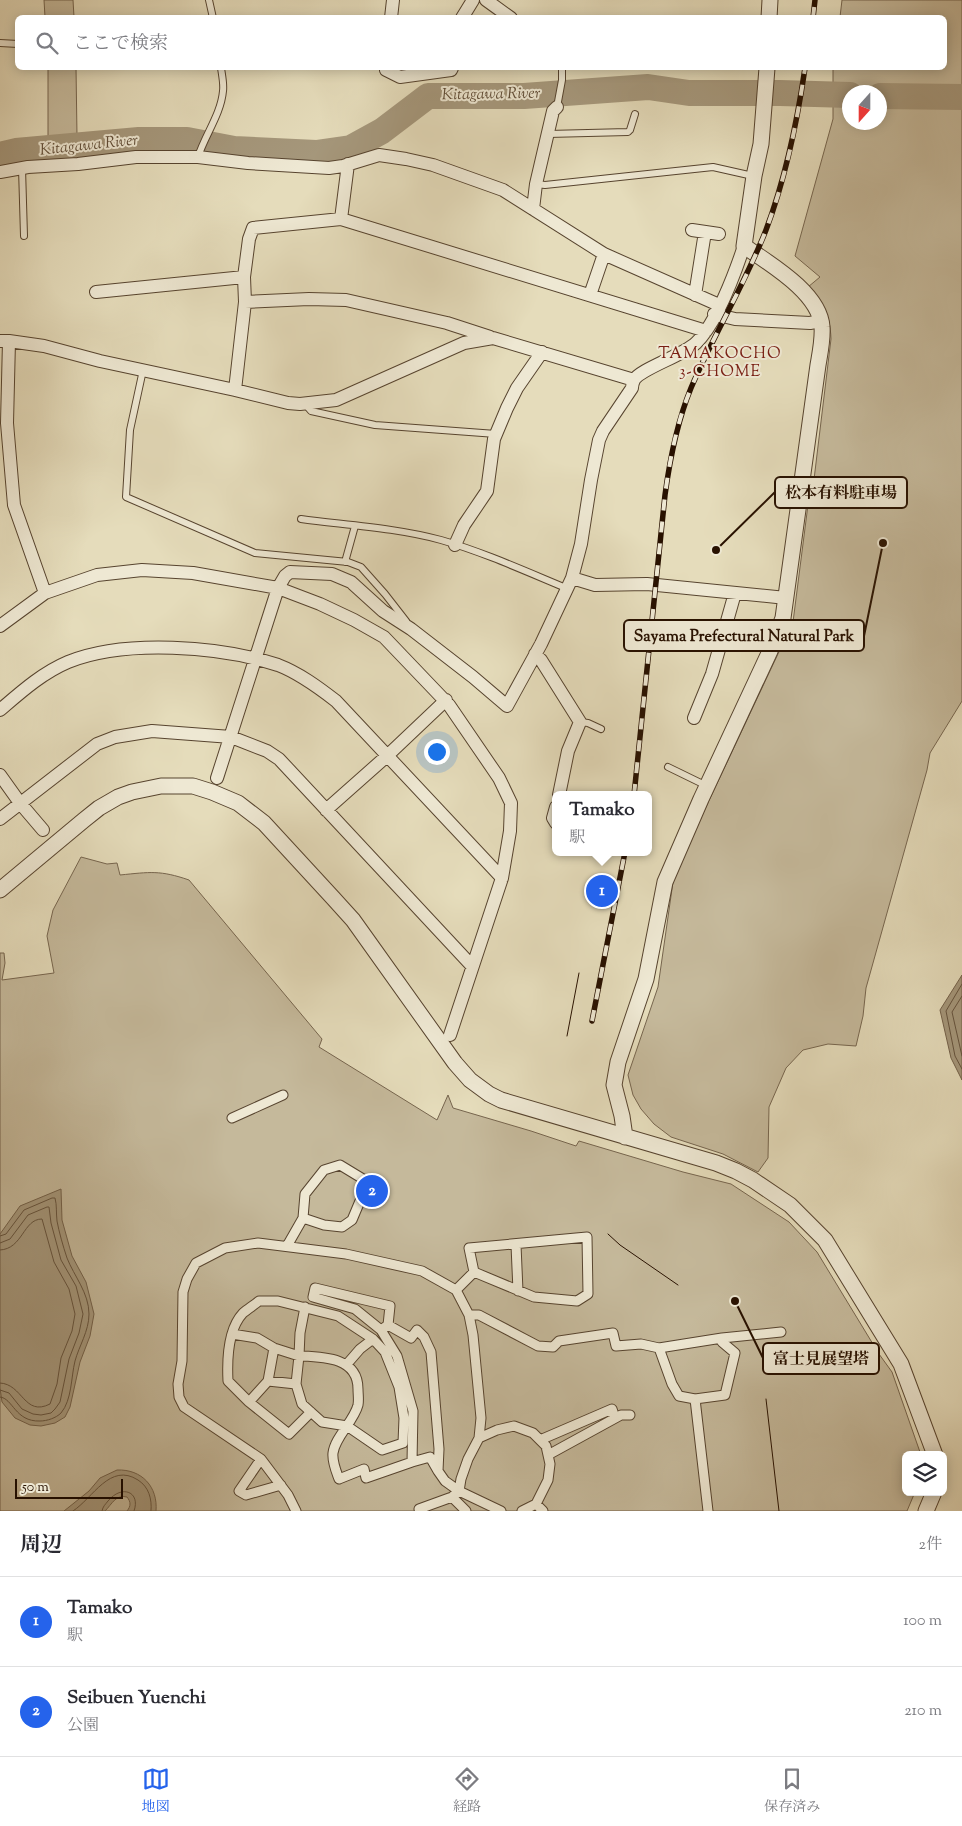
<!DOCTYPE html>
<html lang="ja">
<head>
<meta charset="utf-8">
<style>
  body { margin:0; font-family:"Sorts Mill Goudy","Noto Serif JP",serif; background:#f2f2f3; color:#2b2b33 }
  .controls { position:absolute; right:15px; bottom:15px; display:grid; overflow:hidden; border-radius:8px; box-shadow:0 2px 12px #0003 }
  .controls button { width:45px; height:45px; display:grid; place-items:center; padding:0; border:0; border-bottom:1px solid #e1e1e2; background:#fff; color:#2b2b33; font:25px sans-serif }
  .compass { position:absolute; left:842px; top:85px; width:45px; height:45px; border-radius:50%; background:#fff; box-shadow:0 2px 12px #0003; rotate:201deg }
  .scale { position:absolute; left:15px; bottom:12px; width:108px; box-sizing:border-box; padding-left:5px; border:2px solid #281100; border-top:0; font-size:14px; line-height:18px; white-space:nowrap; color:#281100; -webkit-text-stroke:4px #eee8d3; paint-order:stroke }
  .you { position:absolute; left:436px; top:751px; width:18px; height:18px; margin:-12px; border:4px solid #fff; border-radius:50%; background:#1a73e8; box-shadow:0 0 0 8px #1a73e833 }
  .badge { display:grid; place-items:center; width:32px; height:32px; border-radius:50%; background:#2563eb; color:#fff; font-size:16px; font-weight:700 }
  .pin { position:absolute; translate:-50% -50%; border:2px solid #fff; box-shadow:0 1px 5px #0006 }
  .popup { position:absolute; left:552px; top:791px; width:100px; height:65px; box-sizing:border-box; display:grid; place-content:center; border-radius:8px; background:#fff; filter:drop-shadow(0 1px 4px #0005); font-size:16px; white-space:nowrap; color:#7c7c81 }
  .popup b { font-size:19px; color:#2b2b33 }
  .popup::after { content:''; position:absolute; left:50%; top:100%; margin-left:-10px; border:10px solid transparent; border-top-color:#fff }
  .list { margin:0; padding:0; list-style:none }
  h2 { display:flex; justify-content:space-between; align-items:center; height:65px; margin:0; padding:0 20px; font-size:21px }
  h2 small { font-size:16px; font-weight:400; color:#7c7c81 }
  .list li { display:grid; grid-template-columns:32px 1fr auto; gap:15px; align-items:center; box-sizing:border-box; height:90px; padding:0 20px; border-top:1px solid #e1e1e2 }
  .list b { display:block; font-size:19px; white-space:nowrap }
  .list p { margin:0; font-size:16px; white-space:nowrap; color:#7c7c81 }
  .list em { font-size:16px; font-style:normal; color:#7c7c81 }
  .icon { flex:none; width:28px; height:28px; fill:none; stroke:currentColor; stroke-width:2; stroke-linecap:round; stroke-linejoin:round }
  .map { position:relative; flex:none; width:962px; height:1511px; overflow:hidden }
  .search { position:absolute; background:#fff; box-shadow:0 2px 12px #0003; left:15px; right:15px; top:15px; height:55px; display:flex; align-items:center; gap:12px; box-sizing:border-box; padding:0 18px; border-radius:8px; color:#7c7c81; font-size:19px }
  .sheet { height:245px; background:#fff }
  nav { display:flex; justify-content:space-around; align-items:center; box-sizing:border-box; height:70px; border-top:1px solid #e1e1e2; background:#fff; font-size:14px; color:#7c7c81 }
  nav a { display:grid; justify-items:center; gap:2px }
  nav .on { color:#2563eb }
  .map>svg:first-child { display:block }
  .green { fill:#c5b99b; stroke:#76654e; fill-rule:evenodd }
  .water { fill:#a5977b; stroke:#73614a }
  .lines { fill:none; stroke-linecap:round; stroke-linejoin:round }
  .shore { stroke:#66543e; stroke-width:1 }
  .river { stroke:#a5977b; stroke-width:26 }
  .service-casing { stroke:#57442f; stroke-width:8 }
  .pedestrian-casing { stroke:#57442f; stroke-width:11 }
  .minor-casing { stroke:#57442f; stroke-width:14 }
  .tertiary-casing { stroke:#57442f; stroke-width:17 }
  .service { stroke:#eee8d3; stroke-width:6 }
  .pedestrian { stroke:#eee8d3; stroke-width:9 }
  .minor { stroke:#eee8d3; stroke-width:12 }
  .tertiary { stroke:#eee8d3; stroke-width:15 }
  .tram { stroke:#281100; stroke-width:1 }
  .rail-casing { stroke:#281100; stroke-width:5.5 }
  .rail { stroke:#eee8d3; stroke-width:4; stroke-dasharray:11; stroke-linecap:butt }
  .labels { text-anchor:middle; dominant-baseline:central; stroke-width:4; stroke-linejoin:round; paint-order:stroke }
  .water-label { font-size:16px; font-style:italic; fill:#604d37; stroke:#eee8d3 }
  .neighbourhood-label { font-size:16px; letter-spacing:1px; fill:#7a1f14; stroke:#eee8d3 }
  .leader { fill:none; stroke:#281100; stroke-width:2 }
  .callout-dot { fill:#281100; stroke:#eee8d3; stroke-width:2 }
  .callout { fill:#eee8d3; stroke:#281100; stroke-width:2 }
  .callout-label { font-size:16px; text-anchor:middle; font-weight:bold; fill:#281100 }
</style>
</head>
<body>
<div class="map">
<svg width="962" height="1511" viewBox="0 0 962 1511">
  <rect width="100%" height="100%" fill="#e5dcbb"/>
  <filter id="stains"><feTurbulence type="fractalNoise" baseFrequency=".004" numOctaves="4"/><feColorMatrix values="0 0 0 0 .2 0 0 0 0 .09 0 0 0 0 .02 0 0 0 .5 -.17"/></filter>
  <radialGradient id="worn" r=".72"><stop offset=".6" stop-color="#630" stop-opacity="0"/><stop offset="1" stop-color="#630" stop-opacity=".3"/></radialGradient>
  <!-- green -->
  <path class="green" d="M44 0H73L74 17H45Z
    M842 0H962V701L930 753 927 770 866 988 863 1016 856 1046 828 1044 803 1050 786 1068 769 1107 768 1158 758 1172 723 1154 671 1137 654 1124 641 1109 633 1095 628 1075 658 987 674 875 793 622 809 497 812 496 831 339C830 312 823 308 808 287L820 277 795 256 833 119V68H944V18L840 17ZM850 92H880V122H850Z
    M48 68H76L77 136H48Z
    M81 857 107 864 117 863 120 875C150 872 160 870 189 880L322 1039 319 1047 437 1120 448 1095 453 1108 531 1131 576 1146 579 1141 683 1172 731 1184 789 1222 817 1252 879 1354 892 1372 921 1455H906V1492H915L907 1511H0V953H4L5 963 2 980 54 973 47 936 53 910Z"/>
  <!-- water -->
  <path class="water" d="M962 975V1080L951 1058 940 1010Z
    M61 1189 62 1220 72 1256 86 1282 94 1314 90 1336 80 1362 70 1407 65 1417 55 1423 41 1426 30 1425 15 1418 2 1402 0 1388V1234L20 1206Z
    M117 1470C142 1469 158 1487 156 1511H127C131 1506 131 1502 127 1497 116 1494 112 1504 105 1511H64L89 1491 100 1478Z"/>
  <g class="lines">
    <!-- shore -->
    <path class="shore" d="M962 984 946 1011 955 1056 962 1069
      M962 996 952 1012 962 1056
      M0 1236 6 1234 24 1210 52 1198H55C57 1205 56 1213 57 1221 59 1232 63 1246 67 1258 74 1276 89 1293 89 1314 89 1331 79 1346 75 1361 71 1377 72 1400 61 1413 56 1418 47 1421 40 1421 15 1422 13 1398 0 1397
      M0 1243 10 1239 28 1215 47 1207H49L51 1223 61 1260 76 1286 83 1314 79 1333 69 1359 60 1402 55 1409 51 1413 41 1415 33 1414 22 1409 9 1393 0 1390
      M0 1250C23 1249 23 1219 42 1219L54 1262 69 1289 75 1314 72 1331 61 1358 57 1384 50 1404C24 1417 23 1384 0 1383
      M73 1511C93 1498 110 1462 138 1480 149 1487 152 1499 151 1511
      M102 1511C103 1506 105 1505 108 1501 122 1484 141 1492 134 1511"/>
    <!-- river -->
    <path class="river" d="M880 96 962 97
      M0 155 16 151 139 140H187L234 149 316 153 351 148 382 131 428 96H524L648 87 689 93H780L850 95"/>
    <defs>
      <path id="service" d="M209 0 213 18
        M0 43 18 44
        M557 107 562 80V68
        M548 134 628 132 630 130 635 114
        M198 157C205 135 221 114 223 91 224 84 222 75 221 68
        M22 168 24 236
        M536 184 545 185 713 167 753 176
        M143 370 130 430 126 497 255 553 348 562 361 567 385 594 406 621
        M305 404 311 411 375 425 496 434
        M301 519C346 525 397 528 441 540 483 552 525 571 566 588
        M345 562 355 526
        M580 722 588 723 601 729
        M668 767 707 786"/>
      <path id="pedestrian" d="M232 1118 283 1095
        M516 1245 518 1291
        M287 1246 303 1218 305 1194 324 1170 340 1165 368 1182 352 1220 342 1227 324 1225 303 1218
        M456 1290 474 1272 469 1248 587 1237 588 1294 577 1301 534 1297 474 1272
        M469 1315H479L538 1346 553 1347 559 1341 613 1333 616 1346 641 1344 659 1348 672 1384 679 1396 695 1399 725 1395 735 1353 722 1342V1338
        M388 1325 381 1330 355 1309 313 1297 315 1288 390 1306 388 1325 411 1338 417 1330 424 1337 431 1352 439 1449 438 1471 445 1481 459 1491 452 1497 419 1509
        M232 1334 257 1338 274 1348 299 1356 300 1333 305 1307
        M659 1348 722 1338 781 1332
        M347 1364 360 1349 373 1339
        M268 1381 274 1348
        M695 1399 708 1511
        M249 1402 268 1381 296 1384
        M311 1412 289 1434 249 1402 228 1381C227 1361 228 1329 243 1313 248 1309 254 1305 259 1301H278L338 1316 373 1339 385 1352 399 1387 404 1418 403 1443 382 1450 347 1426 322 1422 302 1404 296 1384 299 1356C323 1357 358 1357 358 1389 358 1394 359 1400 358 1405 354 1421 335 1437 333 1453 332 1462 336 1471 339 1479L364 1469 366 1478 412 1462 413 1411 397 1356 381 1330
        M479 1438 497 1430 514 1426 533 1433 546 1446 550 1464 548 1480 536 1504 522 1511
        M540 1440 612 1409 615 1418
        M548 1455 621 1415H630
        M261 1459 239 1491 246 1495 281 1485
        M412 1462 430 1457 438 1471
        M452 1497 466 1511
        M536 1504 543 1511
        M296 1511 288 1495 261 1459 184 1407 179 1397 178 1384 182 1361 183 1292 187 1279 196 1263 225 1248 258 1243 346 1254 422 1271 456 1290 469 1315 473 1335 481 1418 479 1438 468 1459 461 1479 459 1491 501 1511"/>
      <path id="minor" d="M486 0 511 18
        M391 18 393 0
        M462 18 473 0
        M387 68 386 70 400 77 451 70 452 68
        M0 172 28 167 78 164 136 157H198L248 163 329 168 343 166 379 155 406 159 433 165 503 190 604 254 719 305
        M533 209 536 184 553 111 557 107
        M341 219 348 164
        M692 230 719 234
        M96 292 244 277
        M590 295 604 254
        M695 295 705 232
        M245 302 309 299 346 300 447 323 490 337
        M714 314 735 319 810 323 821 321
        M0 341H9L44 346 100 361 235 390 288 403 300 404 336 400 464 343 493 338 634 380
        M9 341 7 423 14 505 45 593
        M235 390 245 302 244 277 249 239 253 228 341 219 706 331
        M455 545 464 525 487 491 494 439 507 408 517 388 542 352
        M572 578 595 585 647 584 786 598
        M0 626 45 593 97 575 142 570 193 573 278 588 320 604 354 620 384 637 449 705 499 778 511 803 510 831 502 878 450 1035
        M535 654 541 660 580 722 568 751 559 795
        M0 710C21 692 42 673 68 662 125 639 220 646 278 665 299 673 318 687 336 701L502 878
        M694 718 712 674 735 593
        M0 775 20 803 43 830
        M217 778 278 588 285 576 290 572 332 574 351 582 383 611 411 629 473 677 507 706 541 644 572 578 581 544 591 480 599 440 603 431 632 388C632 385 633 382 634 380 640 369 682 356 696 343 716 324 735 273 744 246
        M556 807 553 818 556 823
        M326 810 388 755 446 700
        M0 819 97 744 115 737 152 731 231 737 267 751 279 759 472 966"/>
      <path id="tertiary" d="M769 18 770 0
        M0 890 84 820 99 808 118 797 132 792 161 786H193L212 792 238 803 264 823 334 899 353 920 455 1063 470 1080 489 1094 501 1100 716 1163 736 1171 753 1180 790 1205 825 1240 901 1364 935 1455
        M625 1137 622 1116 614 1085 618 1062 646 979 665 882 701 799 770 651 783 618 818 365C820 353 823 339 822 327 820 293 770 264 744 246L754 176 761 144 767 68
        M926 1511 934 1492"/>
    </defs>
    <!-- service casing -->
    <use href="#service" class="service-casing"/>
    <!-- pedestrian casing -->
    <use href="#pedestrian" class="pedestrian-casing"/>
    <!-- minor casing -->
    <use href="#minor" class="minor-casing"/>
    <!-- tertiary casing -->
    <use href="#tertiary" class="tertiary-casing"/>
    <!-- service -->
    <use href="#service" class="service"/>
    <!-- pedestrian -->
    <use href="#pedestrian" class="pedestrian"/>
    <!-- minor -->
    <use href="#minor" class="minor"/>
    <!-- tertiary -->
    <use href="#tertiary" class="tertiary"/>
    <!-- tram -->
    <path class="tram" d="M567 1036 579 973
      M608 1234 620 1245 678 1285
      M766 1399 779 1511"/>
    <defs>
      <path id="rail" d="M813 18 815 0
        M634 795 665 495C670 458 677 422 691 388 714 334 745 284 766 230 786 177 797 123 805 68
        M592 1021 625 852"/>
    </defs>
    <!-- rail casing -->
    <use href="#rail" class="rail-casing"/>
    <!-- rail -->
    <use href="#rail" class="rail"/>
  </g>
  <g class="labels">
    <!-- water labels -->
    <g class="water-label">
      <text transform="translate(491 95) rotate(-1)">Kitagawa River</text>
      <text transform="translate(89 146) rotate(-6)">Kitagawa River</text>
    </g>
    <!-- neighbourhood labels -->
    <g class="neighbourhood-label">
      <text x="720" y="354">TAMAKOCHO<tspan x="720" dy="18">3-CHOME</tspan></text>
    </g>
  </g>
  <!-- callouts -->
  <path class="leader" d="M716 550L775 492M883 543L864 636M735 1301L763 1358"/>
  <g class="callout-dot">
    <circle cx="716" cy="550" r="5"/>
    <circle cx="883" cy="543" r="5"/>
    <circle cx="735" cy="1301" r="5"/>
  </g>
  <g class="callout">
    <rect x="775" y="477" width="132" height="31" rx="5"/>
    <rect x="624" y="620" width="240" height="31" rx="5"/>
    <rect x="763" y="1343" width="116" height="31" rx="5"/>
  </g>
  <g class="callout-label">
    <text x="841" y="498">松本有料駐車場</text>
    <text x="744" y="641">Sayama Prefectural Natural Park</text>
    <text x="821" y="1364">富士見展望塔</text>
  </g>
  <rect width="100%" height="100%" filter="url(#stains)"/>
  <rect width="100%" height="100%" fill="url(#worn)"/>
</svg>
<div class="controls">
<button><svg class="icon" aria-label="layers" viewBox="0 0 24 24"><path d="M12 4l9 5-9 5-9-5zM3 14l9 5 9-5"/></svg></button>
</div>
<svg class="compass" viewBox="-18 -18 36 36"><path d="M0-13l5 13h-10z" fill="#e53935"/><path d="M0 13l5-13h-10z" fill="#7c7c81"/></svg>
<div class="scale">50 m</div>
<div class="you"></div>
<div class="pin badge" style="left:602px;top:891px">1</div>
<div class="popup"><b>Tamako</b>駅</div>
<div class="pin badge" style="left:372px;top:1191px">2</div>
<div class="search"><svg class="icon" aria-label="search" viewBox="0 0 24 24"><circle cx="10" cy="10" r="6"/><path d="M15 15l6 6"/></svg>ここで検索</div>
</div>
<section class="sheet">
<h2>周辺<small>2件</small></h2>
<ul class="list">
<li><span class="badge">1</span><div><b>Tamako</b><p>駅</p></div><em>100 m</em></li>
<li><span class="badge">2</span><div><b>Seibuen Yuenchi</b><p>公園</p></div><em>210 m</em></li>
</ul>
</section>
<nav>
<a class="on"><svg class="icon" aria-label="map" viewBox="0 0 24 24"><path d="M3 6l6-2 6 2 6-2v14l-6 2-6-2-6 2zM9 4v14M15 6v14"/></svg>地図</a>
<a><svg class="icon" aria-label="directions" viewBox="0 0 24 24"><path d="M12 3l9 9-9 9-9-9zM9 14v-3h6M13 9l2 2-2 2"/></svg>経路</a>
<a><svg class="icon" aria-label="saved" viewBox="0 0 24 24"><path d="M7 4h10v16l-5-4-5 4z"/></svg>保存済み</a>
</nav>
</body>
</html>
